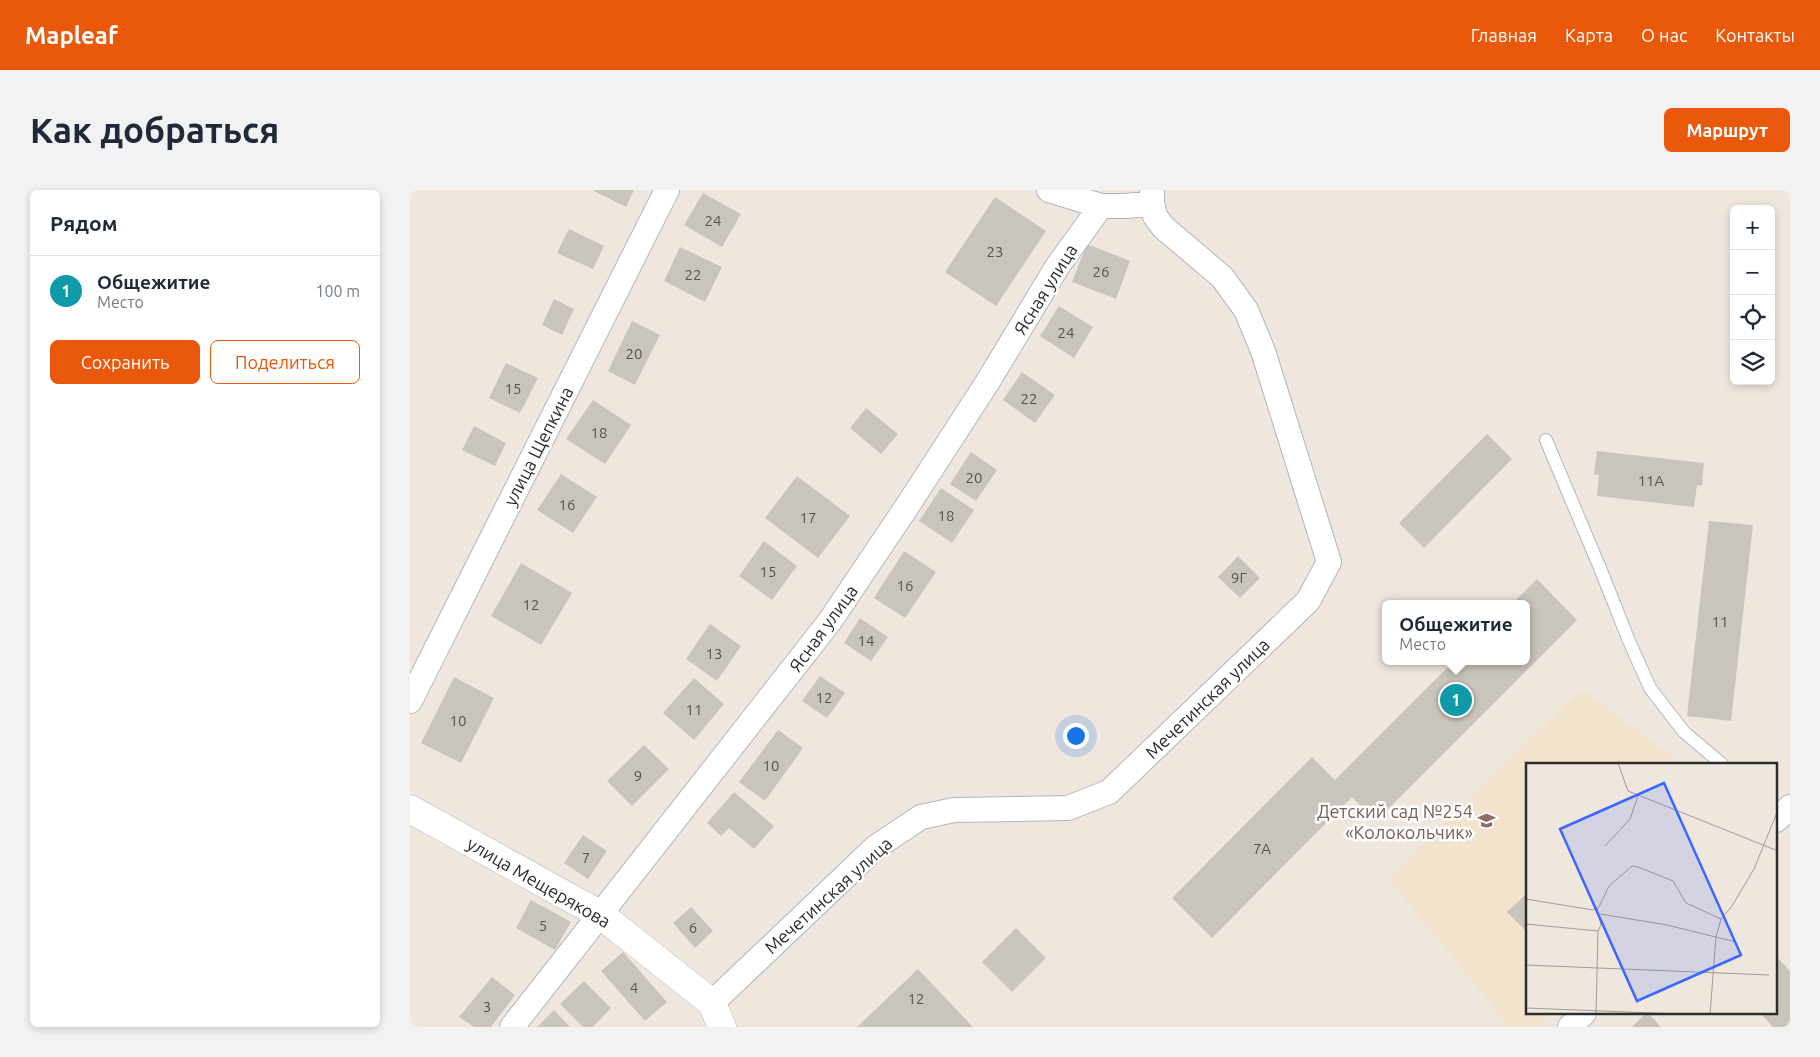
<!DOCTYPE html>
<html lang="ru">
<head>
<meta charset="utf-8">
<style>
  body { margin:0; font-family:Ubuntu,sans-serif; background:#f2f2f3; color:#1f2937 }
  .controls { position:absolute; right:15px; top:15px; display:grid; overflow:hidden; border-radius:8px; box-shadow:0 2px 8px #0003 }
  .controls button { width:45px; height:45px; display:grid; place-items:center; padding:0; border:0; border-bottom:1px solid #e0e1e3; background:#fff; color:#1f2937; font:25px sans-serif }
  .you { position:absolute; left:665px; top:545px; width:18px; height:18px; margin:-12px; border:4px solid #fff; border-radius:50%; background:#1a73e8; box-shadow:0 0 0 8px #1a73e833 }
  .badge { display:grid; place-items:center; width:32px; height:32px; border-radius:50%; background:#ea580c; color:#fff; font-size:16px; font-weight:700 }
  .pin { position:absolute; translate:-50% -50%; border:2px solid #fff; box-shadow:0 1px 5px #0006 }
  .popup { position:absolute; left:972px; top:410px; width:148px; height:65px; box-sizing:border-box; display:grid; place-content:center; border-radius:8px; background:#fff; filter:drop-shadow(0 1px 4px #0005); font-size:16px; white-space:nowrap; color:#747a83 }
  .popup b { font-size:19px; color:#1f2937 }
  .popup::after { content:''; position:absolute; left:50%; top:100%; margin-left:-10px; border:10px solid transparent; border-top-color:#fff }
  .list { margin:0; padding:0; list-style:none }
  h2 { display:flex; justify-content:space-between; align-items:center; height:65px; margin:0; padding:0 20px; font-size:21px }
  h2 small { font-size:16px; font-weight:400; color:#747a83 }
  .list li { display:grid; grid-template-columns:32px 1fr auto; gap:15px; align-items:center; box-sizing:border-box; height:70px; padding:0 20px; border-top:1px solid #e0e1e3 }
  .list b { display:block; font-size:19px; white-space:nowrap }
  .list p { margin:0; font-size:16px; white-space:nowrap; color:#747a83 }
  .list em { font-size:16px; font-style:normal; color:#747a83 }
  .actions { display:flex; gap:10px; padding:15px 20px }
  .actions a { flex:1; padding:11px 0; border:1px solid #ea580c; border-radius:8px; text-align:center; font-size:18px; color:#ea580c }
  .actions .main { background:#ea580c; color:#fff }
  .icon { flex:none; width:28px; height:28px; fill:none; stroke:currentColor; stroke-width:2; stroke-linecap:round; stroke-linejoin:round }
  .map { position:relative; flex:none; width:1380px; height:837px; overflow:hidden; border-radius:8px }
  header { display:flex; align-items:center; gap:30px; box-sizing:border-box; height:70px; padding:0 25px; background:#ea580c; color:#fff }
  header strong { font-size:24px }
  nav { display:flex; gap:28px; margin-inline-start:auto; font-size:18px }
  .intro { display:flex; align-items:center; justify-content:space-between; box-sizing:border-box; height:120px; padding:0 30px }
  h1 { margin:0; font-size:35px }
  .button { padding:12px 22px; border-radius:8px; background:#ea580c; color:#fff; font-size:18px; font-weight:700 }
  main { display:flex; gap:30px; padding:0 30px }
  aside { flex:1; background:#fff; border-radius:8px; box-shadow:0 2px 8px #0003 }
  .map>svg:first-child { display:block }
  .education { fill:#f2e4cc }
  .building { fill:#cac5bc }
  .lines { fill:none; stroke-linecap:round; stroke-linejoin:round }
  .lane-casing { stroke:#b2b5c1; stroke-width:14 }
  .street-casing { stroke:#b2b5c1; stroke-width:26 }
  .secondary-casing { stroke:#b2b5c1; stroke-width:29 }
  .lane { stroke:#fff; stroke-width:12 }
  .street { stroke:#fff; stroke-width:24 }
  .secondary { stroke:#fff; stroke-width:28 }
  .labels { text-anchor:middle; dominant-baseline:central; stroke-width:5; stroke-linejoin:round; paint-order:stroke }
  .number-label { font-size:15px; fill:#545250 }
  .street-label { font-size:18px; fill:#2c2c2c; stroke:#fff }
  .education-label { font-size:18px; fill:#785e54; stroke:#fff; text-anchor:end }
  .inset-road { fill:none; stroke:#a19c97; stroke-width:1 }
  .view { fill:#3b68ff; fill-opacity:0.15; stroke:#3b68ff; stroke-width:2.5 }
  .inset-edge { fill:none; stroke:#2c2c2c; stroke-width:2.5 }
</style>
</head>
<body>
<header>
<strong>Mapleaf</strong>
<nav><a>Главная</a><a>Карта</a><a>О нас</a><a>Контакты</a></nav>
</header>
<div class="intro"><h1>Как добраться</h1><a class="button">Маршрут</a></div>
<main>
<aside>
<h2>Рядом<small></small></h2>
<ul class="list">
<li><span class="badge" style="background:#0f9aa8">1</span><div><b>Общежитие</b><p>Место</p></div><em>100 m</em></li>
</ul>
<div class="actions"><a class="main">Сохранить</a><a>Поделиться</a></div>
</aside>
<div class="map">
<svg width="1380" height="837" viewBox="0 0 1380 837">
  <rect width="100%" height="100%" fill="#efe7de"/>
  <!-- education -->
  <path class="education" d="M1172 499 1272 574H1118V823H1141L1127 837H1099L978 688Z"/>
  <!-- building -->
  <path class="building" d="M182 0H224L216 17Z
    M293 3 331 24 312 57 274 35Z
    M585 7 636 41 586 116 535 82Z
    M159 39 194 56 183 79 147 63Z
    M677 54 720 71 706 109 662 92Z
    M270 57 312 77 295 112 254 91Z
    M144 109 164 119 152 145 132 135Z
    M649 116 683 137 664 168 630 146Z
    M222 131 250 145 225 195 198 181Z
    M96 173 128 188 110 223 79 208Z
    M612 182 645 205 625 233 593 210Z
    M183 210 221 235 195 274 156 249Z
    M456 218 488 244 471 264 440 238Z
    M64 236 96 253 85 276 52 260Z
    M1077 244 1102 269 1014 358 989 333Z
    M1187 261 1294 273 1292 296 1287 295 1284 317 1187 306 1189 285 1184 284Z
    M561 262 587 280 566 311 540 294Z
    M151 284 187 307 163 343 127 320Z
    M387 286 440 326 408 368 355 328Z
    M531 298 564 320 542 353 509 331Z
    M1299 331 1343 335 1321 531 1277 526Z
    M354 351 387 376 362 410 329 386Z
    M494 361 526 382 495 428 464 408Z
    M828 366 850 388 830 408 808 387Z
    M111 373 162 403 131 455 81 426Z
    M1127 389 1167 430 966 631 942 607 802 748 762 708 902 567 925 590 1044 471H1116V414H1102Z
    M450 428 478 447 461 471 434 453Z
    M300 434 331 456 307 491 276 469Z
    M410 486 435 503 417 528 392 511Z
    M44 487 84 508 51 573 11 553Z
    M284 488 314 514 284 550 253 523Z
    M368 540 393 558 355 611 329 592Z
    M234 555 259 579 222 616 197 591Z
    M324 602 364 636 344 659 319 638 311 646 297 633Z
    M173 645 197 661 178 689 154 673Z
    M1118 702V743L1097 722Z
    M121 710 161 732 145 760 106 738Z
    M281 717 303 741 285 758 263 733Z
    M606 738 636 768 602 802 572 772Z
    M213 762 257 812 235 831 191 781Z
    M1366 766 1380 781V837H1363L1350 823H1366Z
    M508 779 563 837H447Z
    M82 787 105 805 81 837H64L49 827Z
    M174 791 201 818 183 837H173L150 814Z
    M144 820 160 837H127Z
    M1236 823H1238L1251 837H1222Z"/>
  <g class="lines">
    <defs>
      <path id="lane" d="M1136 250 1190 378 1219 451 1240 498 1274 542 1312 574"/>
      <path id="street" d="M639 0 691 16H717L742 13
        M0 511 257 0
        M1366 630 1380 617
        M302 813 466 657 511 627 544 620 658 618 699 602 898 411 919 372 853 161 836 120 812 87 753 37 745 26 742 13V0
        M102 837 420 431 498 315 577 193 647 77 691 16
        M1160 837 1174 823"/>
      <path id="secondary" d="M0 619 191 725 302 813 312 837"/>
    </defs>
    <!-- lane casing -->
    <use href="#lane" class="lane-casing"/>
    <!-- street casing -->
    <use href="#street" class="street-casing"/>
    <!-- secondary casing -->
    <use href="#secondary" class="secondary-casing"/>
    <!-- lane -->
    <use href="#lane" class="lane"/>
    <!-- street -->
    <use href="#street" class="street"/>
    <!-- secondary -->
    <use href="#secondary" class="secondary"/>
  </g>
  <!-- icons -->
  <defs>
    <symbol id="school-bare" viewBox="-9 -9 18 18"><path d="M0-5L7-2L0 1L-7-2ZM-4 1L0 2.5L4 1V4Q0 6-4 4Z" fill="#8d6e63" stroke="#fff" stroke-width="2.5" paint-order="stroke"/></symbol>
  </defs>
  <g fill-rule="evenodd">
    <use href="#school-bare" x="1064" y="618" width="25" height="25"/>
  </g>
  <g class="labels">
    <!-- number labels -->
    <g class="number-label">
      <text x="303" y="30">24</text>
      <text x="585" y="61">23</text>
      <text x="691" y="81">26</text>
      <text x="283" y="84">22</text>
      <text x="656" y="142">24</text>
      <text x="224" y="163">20</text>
      <text x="103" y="198">15</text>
      <text x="619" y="208">22</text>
      <text x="189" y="242">18</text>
      <text x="564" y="287">20</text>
      <text x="1241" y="290">11А</text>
      <text x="157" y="314">16</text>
      <text x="536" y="325">18</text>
      <text x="398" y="327">17</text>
      <text x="358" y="381">15</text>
      <text x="829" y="387">9Г</text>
      <text x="495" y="395">16</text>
      <text x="121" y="414">12</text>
      <text x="1310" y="431">11</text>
      <text x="456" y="450">14</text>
      <text x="304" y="463">13</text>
      <text x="414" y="507">12</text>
      <text x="284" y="519">11</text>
      <text x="48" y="530">10</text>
      <text x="361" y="575">10</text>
      <text x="228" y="585">9</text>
      <text x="852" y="658">7А</text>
      <text x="176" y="667">7</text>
      <text x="133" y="735">5</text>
      <text x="283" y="737">6</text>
      <text x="224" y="797">4</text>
      <text x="506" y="808">12</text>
      <text x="77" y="816">3</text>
    </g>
    <!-- street labels -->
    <g class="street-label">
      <text transform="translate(635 99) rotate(-58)">Ясная улица</text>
      <text transform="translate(128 256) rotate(-63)">улица Щепкина</text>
      <text transform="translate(413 438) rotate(-54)">Ясная улица</text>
      <text transform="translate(797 508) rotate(-44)">Мечетинская улица</text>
      <text transform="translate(129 692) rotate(30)">улица Мещерякова</text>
      <text transform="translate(418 705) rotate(-42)">Мечетинская улица</text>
    </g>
    <!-- education labels -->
    <g class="education-label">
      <text x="1063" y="621">Детский сад №254<tspan x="1063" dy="21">«Колокольчик»</tspan></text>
    </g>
  </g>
  <!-- overview -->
  <g transform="translate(1116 573)">
    <rect width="251" height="251" fill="#efe7de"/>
    <path class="inset-road" d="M92 0 102 28 252 88M79 83 104 56 112 33M0 136 67 147 73 144 83 123 106 103 112 104 147 118 160 140 195 156M74 151 141 162 210 179M0 161 72 168M0 202 243 212M0 245 153 251M70 250 72 168 75 162 71 145M184 251 190 174 195 156 206 143 228 106 252 47M196 251H231"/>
    <path class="view" d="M138 20 215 192 111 238 34 66Z"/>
    <rect width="251" height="251" class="inset-edge"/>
  </g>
</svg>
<div class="controls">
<button>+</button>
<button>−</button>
<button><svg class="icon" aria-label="locate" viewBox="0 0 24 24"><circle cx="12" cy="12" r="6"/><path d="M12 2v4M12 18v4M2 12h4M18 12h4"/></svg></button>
<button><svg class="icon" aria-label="layers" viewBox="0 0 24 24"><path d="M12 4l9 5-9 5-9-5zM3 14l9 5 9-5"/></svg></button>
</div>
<div class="you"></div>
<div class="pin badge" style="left:1046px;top:510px;background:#0f9aa8">1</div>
<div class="popup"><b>Общежитие</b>Место</div>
</div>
</main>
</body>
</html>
